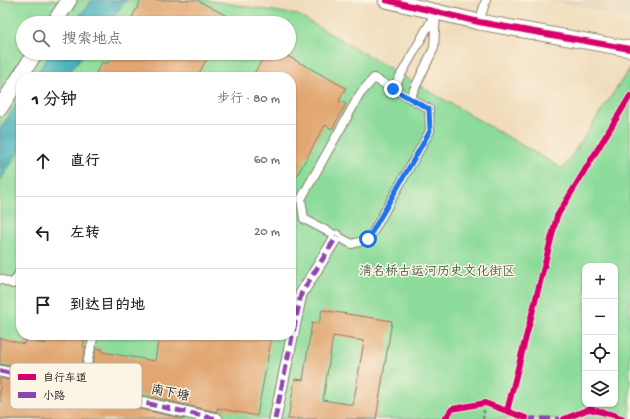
<!DOCTYPE html>
<html lang="zh">
<head>
<meta charset="utf-8">
<style>
  body { margin:0; font-family:"Gochi Hand","LXGW WenKai TC",sans-serif; background:#f6f6f6; color:#202124 }
  .controls { position:absolute; right:12px; bottom:12px; display:grid; overflow:hidden; border-radius:8px; box-shadow:0 1px 3px #0004 }
  .controls button { width:36px; height:36px; display:grid; place-items:center; padding:0; border:0; border-bottom:1px solid #e0e0e0; background:#fff; color:#202124; font:20px sans-serif }
  .stop { position:absolute; width:12px; height:12px; margin:-9px; border:3px solid #1a73e8; border-radius:50%; background:#fff }
  .stop.end { background:#1a73e8; border-color:#fff; box-shadow:0 1px 4px #0008 }
  .list { margin:0; padding:0; list-style:none }
  h2 { display:flex; justify-content:space-between; align-items:center; height:52px; margin:0; padding:0 16px; font-size:17px }
  h2 small { font-size:13px; font-weight:400; color:#757577 }
  .list li { display:grid; grid-template-columns:26px 1fr auto; gap:12px; align-items:center; box-sizing:border-box; height:72px; padding:0 16px; border-top:1px solid #e0e0e0 }
  .list b { display:block; font-size:15px; white-space:nowrap }
  .list em { font-size:13px; font-style:normal; color:#757577 }
  .icon { flex:none; width:22px; height:22px; fill:none; stroke:currentColor; stroke-width:2; stroke-linecap:round; stroke-linejoin:round }
  .map { position:relative; flex:none; width:630px; height:419px; overflow:hidden }
  .search { position:absolute; background:#fff; box-shadow:0 1px 3px #0004; left:16px; top:16px; width:280px; height:44px; display:flex; align-items:center; gap:10px; box-sizing:border-box; padding:0 14px; border-radius:22px; color:#757577; font-size:15px }
  .panel { position:absolute; background:#fff; box-shadow:0 1px 3px #0004; left:16px; top:72px; width:280px; height:268px; border-radius:16px }
  .map>svg:first-child { display:block }
  .built { fill:#e1d1b4 }
  .green { fill:#8cdb9a; stroke:#547c5b; fill-rule:evenodd }
  .water { fill:#3babb7; stroke:#2c646a }
  .building { fill:#e1a671; fill-rule:evenodd }
  .lines { fill:none; stroke-linecap:round; stroke-linejoin:round }
  .service-casing { stroke:#867c6b; stroke-width:10 }
  .pedestrian-casing { stroke:#867c6b; stroke-width:13 }
  .minor-casing { stroke:#867c6b; stroke-width:17 }
  .path { stroke:#867c6b; stroke-width:2.5; stroke-dasharray:3 3; stroke-linecap:butt }
  .service { stroke:#fff; stroke-width:8 }
  .pedestrian { stroke:#fff; stroke-width:11 }
  .minor { stroke:#fff; stroke-width:15 }
  .quiet { stroke:#8e44ad; stroke-width:5; stroke-dasharray:10 5; stroke-linecap:butt }
  .cycleway-casing { stroke:#fcf5e5; stroke-width:8 }
  .cycleway { stroke:#d6006c; stroke-width:6 }
  .route { stroke:#1a73e8; stroke-width:5 }
  .labels { text-anchor:middle; dominant-baseline:central; stroke-width:3; stroke-linejoin:round; paint-order:stroke }
  .park-label { font-size:13px; fill:#435f48; stroke:#fcf5e5 }
  .street-label { font-size:13px; fill:#1c1c1c; stroke:#fcf5e5 }
  .key { fill:#fcf5e5; stroke:#b9b4a9; stroke-width:1 }
  .key-label { font-size:11px; fill:#1c1c1c }
</style>
</head>
<body>
<div class="map">
<svg width="630" height="419" viewBox="0 0 630 419">
  <rect width="100%" height="100%" fill="#fcf5e5"/>
  <filter id="ink" filterUnits="userSpaceOnUse"><feTurbulence type="fractalNoise" baseFrequency=".025" numOctaves="2"/><feDisplacementMap in="SourceGraphic" scale="8" xChannelSelector="R" yChannelSelector="G"/><feConvolveMatrix kernelMatrix="1 2 1 2 8 2 1 2 1" color-interpolation-filters="sRGB"/></filter>
  <filter id="wash" filterUnits="userSpaceOnUse"><feTurbulence type="fractalNoise" baseFrequency=".012" numOctaves="4" result="noise"/><feDisplacementMap in="SourceGraphic" scale="16" xChannelSelector="R" yChannelSelector="G"/><feGaussianBlur stdDeviation="0.9" result="paint"/><feColorMatrix in="noise" values="0 0 0 0 0 0 0 0 0 0 0 0 0 0 0 0 0 1.4 0 .05"/><feComposite in="paint" operator="in"/></filter>
  <g filter="url(#wash)">
    <rect width="100%" height="100%" fill="#f0dcba"/>
    <!-- built -->
    <path class="built" d="M546 0H630V17Z"/>
    <!-- green -->
    <path class="green" d="M0 0H206L298 15 563 169 630 68V419H0ZM23 23H289V53H23ZM21 77H291V335H21ZM585 266H615V404H585Z"/>
    <!-- water -->
    <path class="water" d="M92 0H127L108 23H74Z
      M51 53H84L66 77H34Z
      M21 96V148L0 181V130Z"/>
    <g id="blocks">
      <!-- building -->
      <path class="building" d="M141 0H197L240 23H129Z
        M113 53H210L197 77H94L102 62 107 64Z
        M266 53H282L346 88 339 101 346 104 332 129 325 125 291 186V77H252Z
        M322 310 392 321 376 419H288L295 379 303 380 312 323 319 324ZM333 336 364 341 353 405 323 400Z
        M159 335H272L257 416 217 408V412L88 383 96 348 102 349V352L155 361Z
        M66 336 85 340 83 346 86 347 77 381 0 364V338L24 344 26 339 45 344 46 338 65 341Z
        M0 378 185 419H0Z"/>
    </g>
  </g>
  <g filter="url(#ink)">
    <use href="#blocks" fill-opacity="0" stroke="#867c6b" stroke-width="1"/>
    <g class="lines">
      <defs>
        <path id="service" d="M479 22 486 0
          M374 78 429 109 430 131 369 239 352 244 304 219 301 199 360 94Z
          M393 89 435 14
          M410 98 434 48 436 11
          M0 279 13 284 21 270
          M81 389 94 335"/>
        <path id="pedestrian" d="M0 371 217 419
          M275 419 301 294 337 236"/>
        <path id="minor" d="M386 0 479 22 630 49
          M54 23 69 0
          M0 108 35 53"/>
      </defs>
      <!-- service casing -->
      <use href="#service" class="service-casing"/>
      <!-- pedestrian casing -->
      <use href="#pedestrian" class="pedestrian-casing"/>
      <!-- minor casing -->
      <use href="#minor" class="minor-casing"/>
      <!-- path -->
      <path class="path" d="M483 419 485 403"/>
      <!-- service -->
      <use href="#service" class="service"/>
      <!-- pedestrian -->
      <use href="#pedestrian" class="pedestrian"/>
      <!-- minor -->
      <use href="#minor" class="minor"/>
      <!-- quiet -->
      <path class="quiet" d="M0 371 217 419
        M275 419 301 294 337 236
        M526 419H560"/>
      <defs>
        <path id="cycleway" d="M386 0 479 22 630 49
          M507 411 557 216 630 96
          M445 419 452 409 485 403 526 418
          M564 419 589 409 614 415 622 419"/>
      </defs>
      <!-- cycleway casing -->
      <use href="#cycleway" class="cycleway-casing"/>
      <!-- cycleway -->
      <use href="#cycleway" class="cycleway"/>
    </g>
  </g>
  <g class="lines" filter="url(#ink)">
    <!-- route -->
    <path class="route" d="M368 239 430 131 429 109 393 89"/>
  </g>
  <g class="labels">
    <!-- park labels -->
    <g class="park-label">
      <text x="437" y="272">清名桥古运河历史文化街区</text>
    </g>
    <!-- street labels -->
    <g class="street-label">
      <text transform="translate(170 394) rotate(12)">南下塘</text>
    </g>
  </g>
  <!-- legend -->
  <rect x="10" y="363" width="132" height="46" rx="6" class="key"/>
  <rect x="18" y="374" width="18" height="6" fill="#d6006c"/>
  <rect x="18" y="392" width="18" height="6" fill="#8e44ad"/>
  <g class="key-label">
    <text x="43" y="381">自行车道</text>
    <text x="43" y="399">小路</text>
  </g>
</svg>
<div class="controls">
<button>+</button>
<button>−</button>
<button><svg class="icon" aria-label="locate" viewBox="0 0 24 24"><circle cx="12" cy="12" r="6"/><path d="M12 2v4M12 18v4M2 12h4M18 12h4"/></svg></button>
<button><svg class="icon" aria-label="layers" viewBox="0 0 24 24"><path d="M12 4l9 5-9 5-9-5zM3 14l9 5 9-5"/></svg></button>
</div>
<div class="stop" style="left:368px;top:239px"></div>
<div class="stop end" style="left:393px;top:89px"></div>
<div class="search"><svg class="icon" aria-label="search" viewBox="0 0 24 24"><circle cx="10" cy="10" r="6"/><path d="M15 15l6 6"/></svg>搜索地点</div>
<section class="panel">
<h2>1 分钟<small>步行 · 80 m</small></h2>
<ul class="list">
<li><svg class="icon" aria-label="ahead" viewBox="0 0 24 24"><path d="M12 20V5M6 11l6-6 6 6"/></svg><div><b>直行</b></div><em>60 m</em></li>
<li><svg class="icon" aria-label="left" viewBox="0 0 24 24"><path d="M17 20v-9H6M10 6l-5 5 5 5"/></svg><div><b>左转</b></div><em>20 m</em></li>
<li><svg class="icon" aria-label="arrive" viewBox="0 0 24 24"><path d="M6 21V4h12l-3 4 3 4H6"/></svg><div><b>到达目的地</b></div></li>
</ul>
</section>
</div>
</body>
</html>
